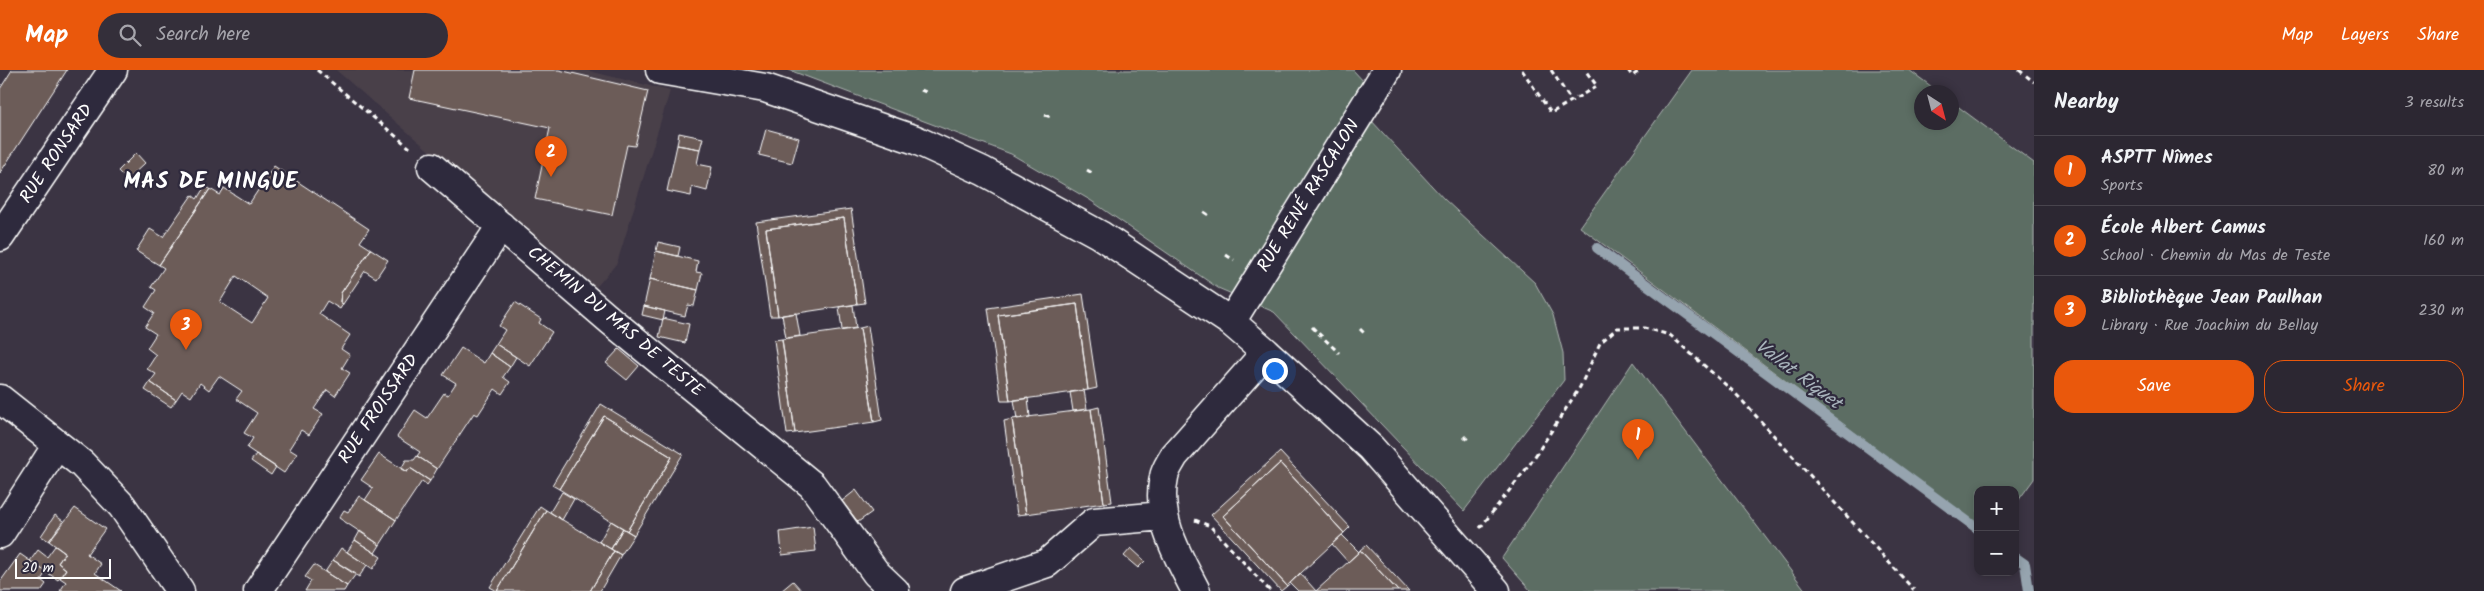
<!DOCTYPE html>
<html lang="en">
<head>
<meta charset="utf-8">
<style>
  body { margin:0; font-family:Kalam,sans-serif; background:#342f3a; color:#f1f3f6 }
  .controls { position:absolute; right:15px; bottom:15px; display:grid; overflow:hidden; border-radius:10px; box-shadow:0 2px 8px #0003 }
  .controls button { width:45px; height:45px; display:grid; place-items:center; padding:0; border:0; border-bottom:1px solid #48444d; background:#2c2732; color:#f1f3f6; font:25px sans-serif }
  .compass { position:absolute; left:1914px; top:15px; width:45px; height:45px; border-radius:50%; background:#2c2732; box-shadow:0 2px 8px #0003; rotate:144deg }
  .scale { position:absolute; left:15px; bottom:12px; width:96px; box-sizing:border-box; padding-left:5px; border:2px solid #fff; border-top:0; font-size:14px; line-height:18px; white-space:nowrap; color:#fff; -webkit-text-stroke:4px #2f2a3d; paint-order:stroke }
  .you { position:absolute; left:1274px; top:300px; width:18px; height:18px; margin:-12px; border:4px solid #fff; border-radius:50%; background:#1a73e8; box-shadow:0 0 0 8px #1a73e833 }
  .badge { display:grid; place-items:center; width:32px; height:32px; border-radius:50%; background:#ea580c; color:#fff; font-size:16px; font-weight:700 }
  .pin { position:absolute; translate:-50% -41px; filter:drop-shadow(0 1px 2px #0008) }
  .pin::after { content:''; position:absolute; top:26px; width:18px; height:15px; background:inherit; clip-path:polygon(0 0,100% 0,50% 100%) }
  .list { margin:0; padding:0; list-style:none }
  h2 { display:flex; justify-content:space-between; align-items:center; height:65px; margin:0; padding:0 20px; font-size:21px }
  h2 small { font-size:16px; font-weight:400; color:#a6a5ac }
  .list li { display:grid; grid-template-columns:32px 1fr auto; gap:15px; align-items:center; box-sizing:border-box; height:70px; padding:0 20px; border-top:1px solid #48444d }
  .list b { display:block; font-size:19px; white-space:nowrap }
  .list p { margin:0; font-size:16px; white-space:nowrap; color:#a6a5ac }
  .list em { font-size:16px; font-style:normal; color:#a6a5ac }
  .actions { display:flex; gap:10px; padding:15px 20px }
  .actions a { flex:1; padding:11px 0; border:1px solid #ea580c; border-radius:20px; text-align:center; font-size:18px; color:#ea580c }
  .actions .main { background:#ea580c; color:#fff }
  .icon { flex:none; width:28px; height:28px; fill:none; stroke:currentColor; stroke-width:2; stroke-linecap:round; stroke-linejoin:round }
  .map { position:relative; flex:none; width:2034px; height:521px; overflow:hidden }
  header { display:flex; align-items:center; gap:30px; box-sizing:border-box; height:70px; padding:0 25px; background:#ea580c; color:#fff }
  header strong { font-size:24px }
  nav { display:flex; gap:28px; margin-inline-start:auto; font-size:18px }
  .search { width:350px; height:45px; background:#342f3a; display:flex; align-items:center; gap:12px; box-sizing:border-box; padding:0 18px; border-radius:28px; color:#a6a5ac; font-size:19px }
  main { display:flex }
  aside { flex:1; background:#2c2732 }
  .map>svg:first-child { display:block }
  .built { fill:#4a404a }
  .green { fill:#5c6d64; stroke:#aeb6b2 }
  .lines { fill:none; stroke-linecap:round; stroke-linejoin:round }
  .stream { stroke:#96a4af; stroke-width:10 }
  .building { fill:#6c5c59; stroke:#fff; fill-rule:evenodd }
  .street-casing { stroke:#fff; stroke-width:31 }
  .path { stroke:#fff; stroke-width:3; stroke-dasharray:5 4; stroke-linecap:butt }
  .street { stroke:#2f2a3d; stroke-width:28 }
  .labels { text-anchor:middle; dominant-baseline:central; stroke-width:4.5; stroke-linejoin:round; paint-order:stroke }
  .street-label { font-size:18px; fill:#fff; stroke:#2f2a3d }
  .water-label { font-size:19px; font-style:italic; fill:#a8b4bc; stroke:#2f2a3d }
  .district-label { font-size:22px; font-weight:bold; letter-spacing:1px; fill:#fff; stroke:#2f2a3d }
</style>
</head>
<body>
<header>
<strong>Map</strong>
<div class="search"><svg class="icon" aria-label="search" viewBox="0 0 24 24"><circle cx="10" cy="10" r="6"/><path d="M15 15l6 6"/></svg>Search here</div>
<nav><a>Map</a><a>Layers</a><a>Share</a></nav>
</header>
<main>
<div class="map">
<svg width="2034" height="521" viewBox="0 0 2034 521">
  <rect width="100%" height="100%" fill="#3b3443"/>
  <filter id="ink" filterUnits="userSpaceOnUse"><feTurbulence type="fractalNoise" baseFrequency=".02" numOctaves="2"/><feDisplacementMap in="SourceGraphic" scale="10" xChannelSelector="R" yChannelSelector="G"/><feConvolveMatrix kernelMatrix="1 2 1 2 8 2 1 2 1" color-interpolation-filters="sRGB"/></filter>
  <g filter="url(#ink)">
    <!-- built -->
    <path class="built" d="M336 0H585L670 21 617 193 592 222Z"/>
    <!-- green -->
    <path class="green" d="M789 0H1353L1365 13 1370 49 1444 129 1535 213 1553 245 1563 283 1564 310 1464 441 1274 242 1218 218 1090 130 1011 84Z
      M1692 0H1909L1939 22H1922V52H1952V32L2034 93V409L2015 435V420H1978V455L1580 157Z
      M1633 292 1806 521H1531L1502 488Z"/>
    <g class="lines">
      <!-- stream -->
      <path class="stream" d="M1597 178 1978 459
        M2015 487 2025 494 2029 521"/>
    </g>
    <!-- building -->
    <path class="building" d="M12 0H67L0 103V19Z
      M415 0H559L648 21 635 76 627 75 612 145 535 129 550 58 409 28Z
      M766 59 799 68 792 93 759 85Z
      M679 63 703 68 700 79 677 75Z
      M677 75 700 79 697 94 712 97 707 121 692 117 691 126 667 121Z
      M136 83 145 93 127 110 118 101Z
      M274 96 369 159 360 172 371 179 341 223 340 232 343 234 340 239 327 231 319 244 350 265 341 279 350 285 342 298 350 303 335 326 327 320 314 339 323 344 309 365 301 360 289 379 297 384 284 403 247 378 253 368 244 363 257 343 236 329 242 321 219 306 209 320 200 313 191 327 182 321 176 330 150 312 156 304 147 299 156 285 147 278 156 264 145 257 154 243 145 237 156 220 151 217 164 198 159 195 210 119 220 125 224 118 249 134ZM236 206 268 228 252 253 220 232Z
      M205 116 210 119 159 195 136 181 150 159 163 167 192 125 197 129Z
      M851 139 865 233 857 234 844 148 766 159 778 246H770L756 152Z
      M844 148 857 234 778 246 766 159Z
      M658 172 680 177 678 186 656 181Z
      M371 179 388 190 376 208 365 201 343 234 340 232 341 223Z
      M656 181 698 191 696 202 702 203 698 220 650 209Z
      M650 209 698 220 694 236 688 235 685 246 644 236Z
      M1083 224 1097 318 1088 320 1077 234 998 245 1010 331H1001L988 238Z
      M515 232 541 249 539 253 552 262 530 296 496 274 505 260 499 256Z
      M1077 234 1088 320 1010 331 998 245Z
      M853 235 856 258 842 260 839 237Z
      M644 236 665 241 663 250 642 245Z
      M796 243 800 266 786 268 782 245Z
      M663 248 689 254 685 273 659 267Z
      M868 256 882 350 874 352 860 258Z
      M860 258 874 352 795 363 782 269Z
      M782 269 795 363 787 364 774 270Z
      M496 274 516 287 510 297 490 283Z
      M461 278 484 293 490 283 510 297 503 307 510 312 502 324 495 319 478 345 474 343 437 399 417 386 420 382 397 367 415 340 427 348 444 323 448 325 456 313 443 305Z
      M619 279 639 296 627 310 606 293Z
      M150 312 176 330 171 337 145 320Z
      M1084 320 1087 339 1073 341 1070 322Z
      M1028 328 1030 347 1017 349 1014 330Z
      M601 334 683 384 634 465 627 461 672 387 604 346 559 419 552 415Z
      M1099 337 1112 432 1104 433 1091 339Z
      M1091 339 1104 433 1026 444 1012 349Z
      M604 346 672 387 627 461 559 419Z
      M1012 349 1026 444 1017 445 1004 351Z
      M1280 382 1350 457 1344 463 1280 393 1223 446 1287 516 1281 521 1211 445Z
      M256 384 276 397 271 405 251 391Z
      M379 384 407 402 410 398 430 411 427 415 422 411 396 450 365 430 373 418 361 410Z
      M417 386 437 399 430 411 410 398 407 402 401 399 406 390H414Z
      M1280 393 1344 463 1287 516 1223 446Z
      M856 420 872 442 858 452 842 431Z
      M562 422 574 429 562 450 550 442Z
      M359 426 396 450 380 475 339 448 344 440 348 442Z
      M540 436 546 440 497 521 490 517Z
      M75 438 105 459 87 484 101 494 95 503 121 521H60L66 512 60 508 66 499 58 493 65 483 49 471Z
      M546 440 614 481 590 521H497Z
      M55 445 63 451 49 471 41 466Z
      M611 451 623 458 611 479 599 472Z
      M813 457 816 481 782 485 780 462Z
      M623 458 634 465 621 485 611 479Z
      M360 461 380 475 375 483 355 470Z
      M1342 465 1359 482 1348 492 1332 474Z
      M355 470 381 487 373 499 347 482Z
      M1366 475 1409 521H1398L1360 480Z
      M55 476 65 483 58 493 66 499 58 510 30 491 38 480 47 487Z
      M341 478 367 495 359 507 333 490Z
      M1131 478 1145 491 1138 498 1124 486Z
      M1360 480 1398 521H1316L1359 482Z
      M614 481 621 485 600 521H590Z
      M20 484 46 502 41 510 46 514 41 521H0V512Z
      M333 490 356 504 347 516 325 502Z
      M314 495 347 516 344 521H305L311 511 305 507Z
      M1300 503 1316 521H1298L1290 513Z
      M793 511 802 521H781Z"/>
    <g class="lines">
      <defs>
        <path id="street" d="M660 0 765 18 916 70 983 101 1100 165 1231 252 1266 282 1371 378 1496 521
          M432 97 611 251 812 415 876 503 895 521
          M0 167 113 0
          M1231 252 1387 0
          M0 329 82 394 122 436 180 521
          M0 464 57 375
          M258 521 501 156
          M965 521 1047 493 1094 452 1163 446
          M1196 521C1178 486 1155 448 1164 407 1165 400 1171 392 1174 386L1266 282"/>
      </defs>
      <!-- street casing -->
      <use href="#street" class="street-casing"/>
      <!-- path -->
      <path class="path" d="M317 0 410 78
        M1522 0 1551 43 1597 16 1585 0
        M1551 0 1572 32
        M1628 0 1632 6 1641 0
        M2019 0 2034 12
        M921 20 928 23
        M1045 45 1051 47
        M1087 100 1094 104
        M1204 142 1210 146
        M1226 185 1234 190
        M1312 257 1339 283
        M1360 259 1365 264
        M1464 366 1469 371
        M1195 450 1210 456 1270 521
        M1480 458 1530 394 1580 317 1600 273 1617 258H1644L1670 265 1736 324 1914 520"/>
      <!-- street -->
      <use href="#street" class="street"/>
    </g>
  </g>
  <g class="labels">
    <!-- street labels -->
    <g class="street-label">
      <text transform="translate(57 84) rotate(-56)">RUE RONSARD</text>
      <text transform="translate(1309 126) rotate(-58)">RUE RENÉ RASCALON</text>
      <text transform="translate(615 252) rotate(40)">CHEMIN DU MAS DE TESTE</text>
      <text transform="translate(379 339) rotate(-56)">RUE FROISSARD</text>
    </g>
    <!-- water labels -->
    <g class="water-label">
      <text transform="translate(1798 305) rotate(37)">Vallat Riquet</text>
    </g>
    <!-- district labels -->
    <g class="district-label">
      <text x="211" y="112">MAS DE MINGUE</text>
    </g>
  </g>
</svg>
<div class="controls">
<button>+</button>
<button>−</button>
</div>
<svg class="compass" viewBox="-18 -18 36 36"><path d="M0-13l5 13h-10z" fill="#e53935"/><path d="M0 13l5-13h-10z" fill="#a6a5ac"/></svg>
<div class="scale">20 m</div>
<div class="you"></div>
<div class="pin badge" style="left:1638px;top:390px">1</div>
<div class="pin badge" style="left:551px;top:107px">2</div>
<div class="pin badge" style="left:186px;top:280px">3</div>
</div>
<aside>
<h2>Nearby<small>3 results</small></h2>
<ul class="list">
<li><span class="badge">1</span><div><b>ASPTT Nîmes</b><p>Sports</p></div><em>80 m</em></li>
<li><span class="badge">2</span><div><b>École Albert Camus</b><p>School · Chemin du Mas de Teste</p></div><em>160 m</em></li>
<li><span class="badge">3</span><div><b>Bibliothèque Jean Paulhan</b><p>Library · Rue Joachim du Bellay</p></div><em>230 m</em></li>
</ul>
<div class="actions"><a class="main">Save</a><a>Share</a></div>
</aside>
</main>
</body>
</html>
